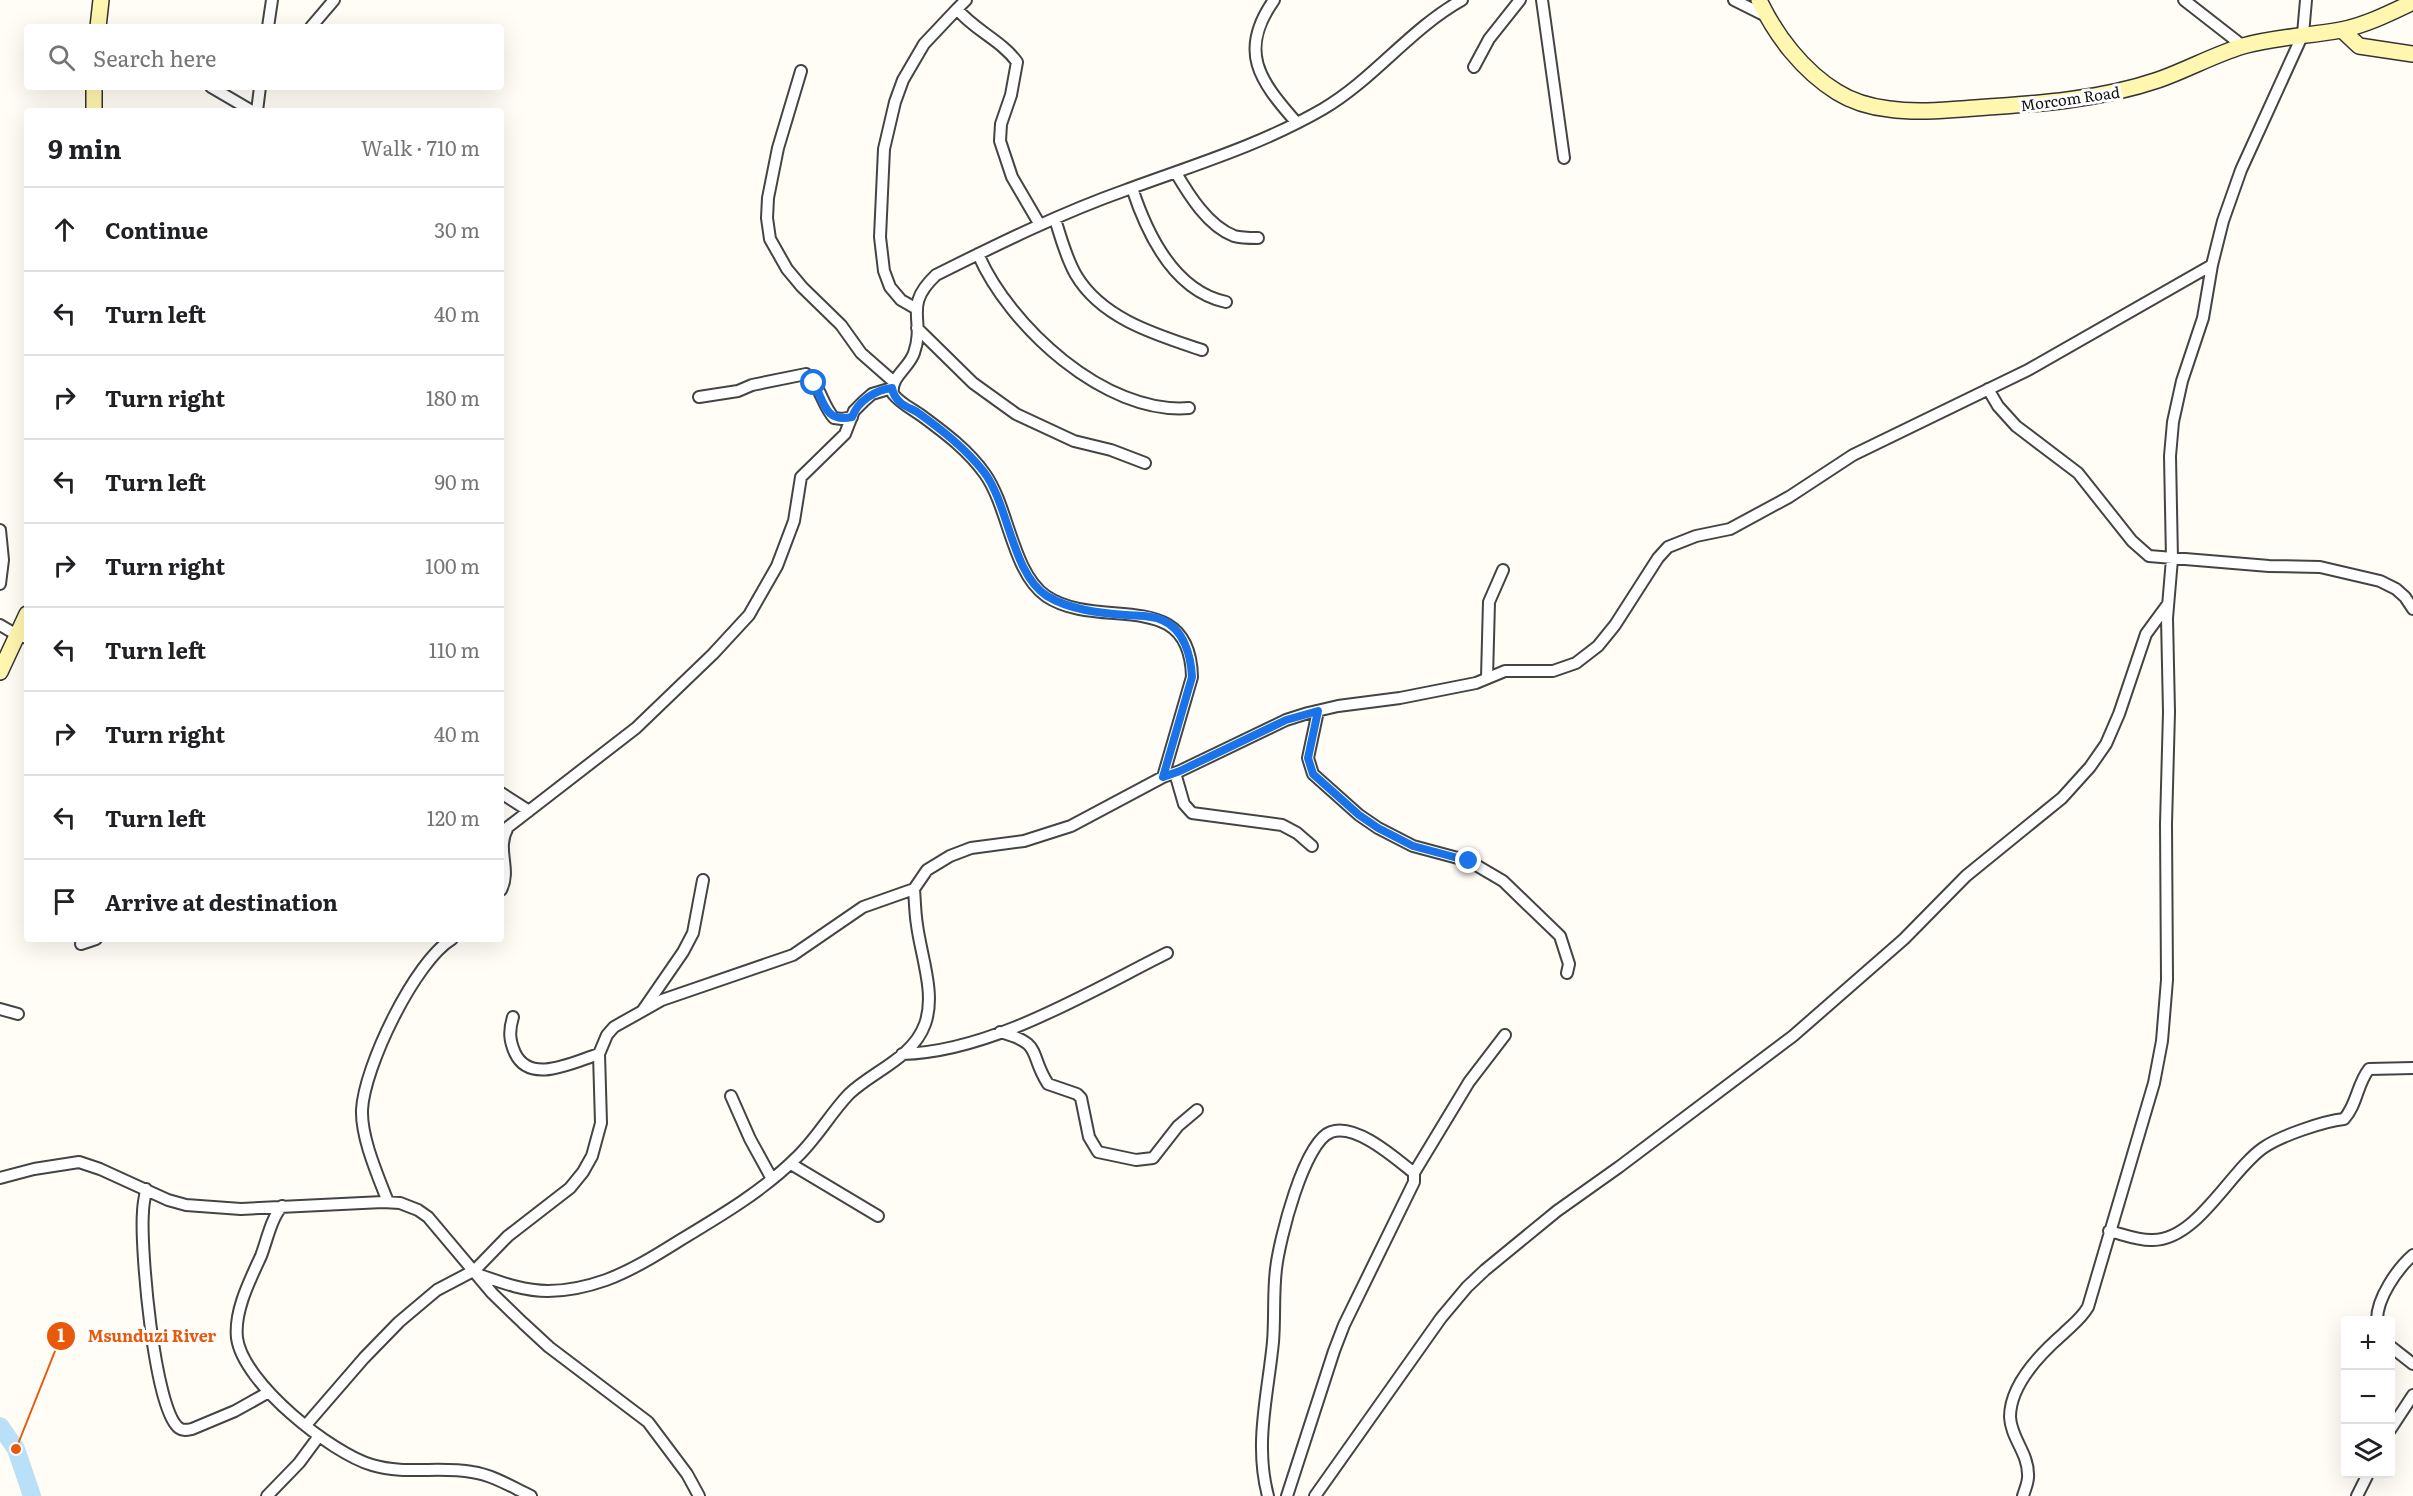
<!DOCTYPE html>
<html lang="en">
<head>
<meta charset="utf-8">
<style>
  body { margin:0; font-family:Literata,serif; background:#f6f6f6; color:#202124 }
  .controls { position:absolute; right:18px; bottom:18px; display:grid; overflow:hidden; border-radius:6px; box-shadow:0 6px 24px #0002 }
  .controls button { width:54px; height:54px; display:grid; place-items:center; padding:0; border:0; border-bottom:2px solid #e0e0e0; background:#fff; color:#202124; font:30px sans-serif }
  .stop { position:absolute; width:18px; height:18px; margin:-14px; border:4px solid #1a73e8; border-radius:50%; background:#fff }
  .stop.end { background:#1a73e8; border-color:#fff; box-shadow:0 2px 6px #0008 }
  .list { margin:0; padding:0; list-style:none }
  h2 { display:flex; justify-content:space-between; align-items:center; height:78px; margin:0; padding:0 24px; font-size:26px }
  h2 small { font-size:20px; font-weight:400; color:#757577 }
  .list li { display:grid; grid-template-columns:39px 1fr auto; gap:18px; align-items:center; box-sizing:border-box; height:84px; padding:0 24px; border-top:2px solid #e0e0e0 }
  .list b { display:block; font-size:22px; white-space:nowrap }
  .list em { font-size:20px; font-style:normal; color:#757577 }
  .icon { flex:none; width:33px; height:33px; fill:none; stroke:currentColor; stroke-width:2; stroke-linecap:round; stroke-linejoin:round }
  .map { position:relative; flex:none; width:2413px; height:1496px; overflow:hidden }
  .search { position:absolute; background:#fff; box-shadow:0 6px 24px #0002; left:24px; top:24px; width:480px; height:66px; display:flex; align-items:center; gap:15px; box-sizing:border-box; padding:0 21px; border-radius:6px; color:#757577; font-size:22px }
  .panel { position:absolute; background:#fff; box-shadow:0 6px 24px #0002; left:24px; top:108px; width:480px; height:834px; border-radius:6px }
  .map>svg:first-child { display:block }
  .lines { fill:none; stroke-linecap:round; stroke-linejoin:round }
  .river { stroke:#b9e0f7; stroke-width:18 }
  .street-casing { stroke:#444; stroke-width:14 }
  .secondary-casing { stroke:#333; stroke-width:18 }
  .street { stroke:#fff; stroke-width:10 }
  .secondary { stroke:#fff6b0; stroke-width:15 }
  .route { stroke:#1a73e8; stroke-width:8 }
  .labels { text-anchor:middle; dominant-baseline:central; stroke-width:6; stroke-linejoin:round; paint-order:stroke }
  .street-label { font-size:15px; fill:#111; stroke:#fff }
  .leader { fill:none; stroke:#e8590c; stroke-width:2 }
  .callout-dot { fill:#e8590c; stroke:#fff; stroke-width:2 }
  .mark-label { font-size:18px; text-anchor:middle; font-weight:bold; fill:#fff }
  .callout-label { font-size:16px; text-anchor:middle; font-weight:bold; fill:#e8590c; stroke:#fff; stroke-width:6; stroke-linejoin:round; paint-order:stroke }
</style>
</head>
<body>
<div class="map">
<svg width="2413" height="1496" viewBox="0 0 2413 1496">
  <rect width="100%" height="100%" fill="#fffdf5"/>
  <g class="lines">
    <!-- river -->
    <path class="river" d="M0 1426 16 1449 32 1496"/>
    <defs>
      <path id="street" d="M966 0 957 9C974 30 1001 40 1017 62L1011 95 1001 124 1000 141 1012 177 1040 225
        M1274 0C1238 51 1259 80 1296 122
        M1542 0 1564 158
        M1734 0 1768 17
        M2184 0 2243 46
        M268 27 272 0
        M311 27 334 0
        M1474 67 1489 39 1520 0
        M801 71 778 148 768 198 767 218 770 239 787 269 802 287 841 325 861 353 894 382
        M211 87 252 111
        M257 111 260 87
        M1176 173C1189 195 1208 226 1234 236 1241 238 1251 238 1258 238
        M1132 188C1147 234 1174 291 1226 302
        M1055 219C1061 238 1066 258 1076 275 1102 319 1157 335 1202 350
        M978 254C1009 326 1105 415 1189 408
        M915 308 901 300 890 287 884 271 880 237 884 149 895 102 903 80 924 44 957 9
        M917 328 973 383 1016 414 1074 441 1111 450 1145 463
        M1988 389 1998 406 2016 426 2078 473 2132 541 2149 556 2269 566 2320 567 2380 581 2396 589 2405 597 2413 609
        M699 397 738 391 752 385 806 374C820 384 822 405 834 418L842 419 852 417
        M0 530 3 560 0 584
        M0 625 17 635 27 638
        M1487 677 1489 602 1503 570
        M1318 711 1308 758 1313 774 1359 815 1378 828 1413 846 1469 861 1503 881 1560 936 1569 964 1567 973
        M1175 773 1184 804 1192 813 1282 825 1297 833 1312 846
        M1163 777 1192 677C1190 585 1099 632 1046 596 1012 572 1009 508 985 474 968 450 945 433 922 416 911 408 901 404 893 394 890 377 909 368 914 353 926 319 902 307 936 275 998 244 1061 213 1126 190 1194 165 1261 145 1323 109 1374 79 1410 29 1462 0
        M501 793 529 811
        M501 890C512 868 495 850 508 827L636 728 713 654 749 615 777 566 794 521 801 477 845 434 854 411 864 401 872 394 892 388
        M81 944 96 939
        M0 1009 18 1014
        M643 1010 683 952 693 933 703 880
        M513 1017C509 1030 509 1040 515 1053 530 1085 573 1062 599 1054
        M1000 1032C1044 1044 1028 1053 1048 1084L1077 1094 1081 1098 1089 1137 1098 1152 1136 1160 1153 1158 1178 1126 1197 1110
        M902 1054C991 1052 1089 992 1167 953
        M731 1096 750 1139 772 1179
        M791 1164 878 1216
        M0 1178 34 1169 79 1162 100 1169 168 1200 186 1205 241 1209 383 1202 400 1203 418 1210 428 1217 492 1293 523 1323 549 1347 648 1422 687 1474 699 1496
        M146 1189C145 1197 143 1205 143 1212 140 1245 154 1410 179 1428 183 1431 187 1430 192 1429L235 1411 269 1392
        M388 1202C378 1176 361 1138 362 1110 364 1067 415 961 452 939
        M282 1206C271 1219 267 1240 261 1256 250 1280 234 1311 237 1338 243 1383 331 1453 372 1465 405 1475 439 1466 472 1472 493 1475 512 1487 531 1496
        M2109 1231C2122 1234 2139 1241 2153 1240 2197 1240 2230 1171 2263 1148 2280 1136 2324 1121 2344 1119 2357 1105 2357 1084 2369 1069L2413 1068
        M477 1274C500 1282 523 1291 548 1291 566 1291 589 1286 606 1280 633 1270 658 1254 682 1239 722 1215 764 1190 797 1157 817 1138 830 1114 849 1094 873 1071 913 1058 925 1024 936 994 921 956 917 925 915 913 915 901 914 889
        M2377 1320C2377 1298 2397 1269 2413 1255
        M2390 1346 2413 1364
        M306 1425 364 1358 399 1322 437 1290 475 1270 508 1236 570 1188 583 1172 592 1156 601 1123 599 1054 607 1035 614 1027 662 1000 793 955 863 907 914 889 927 870 950 856 971 848 1024 841 1071 826 1163 777 1180 771 1286 720 1308 713 1338 706 1400 698 1476 683 1505 671H1553L1576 663 1598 646 1615 625 1658 558 1668 547 1696 536 1730 529 1789 497 1853 455 2028 370 2212 265
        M2390 1430 2413 1395
        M267 1496 299 1463 319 1436
        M1268 1496C1254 1444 1268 1394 1273 1342 1275 1318 1273 1293 1276 1269 1279 1241 1304 1141 1331 1132 1356 1123 1395 1158 1414 1173
        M1287 1496 1334 1351 1344 1325 1414 1182V1173L1469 1082 1505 1035
        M1315 1496 1441 1318 1467 1287 1485 1270 1557 1211 1619 1167 1793 1036 1904 939 1966 876 2062 798 2090 767 2106 744 2119 714 2146 634 2168 604
        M2023 1496C2025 1489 2029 1481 2028 1474 2028 1453 2011 1438 2010 1417 2010 1385 2040 1354 2063 1334 2072 1325 2081 1319 2088 1307L2154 1083 2162 1041 2167 980 2166 824 2169 712 2167 618 2172 559 2170 456 2173 422 2182 381 2203 318 2212 265 2223 221 2241 170 2303 34 2306 0
        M2357 1496 2368 1474"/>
      <path id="secondary" d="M1759 0C1776 36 1803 71 1837 92 1853 102 1871 107 1889 109 1917 113 1947 110 1975 108 2037 104 2099 100 2158 80 2187 70 2213 55 2243 46 2275 37 2308 36 2341 30 2366 25 2390 13 2413 2
        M98 27 101 0
        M2342 30 2359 46 2413 54
        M94 111V87
        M0 672 27 614"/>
    </defs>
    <!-- street casing -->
    <use href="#street" class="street-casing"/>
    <!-- secondary casing -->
    <use href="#secondary" class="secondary-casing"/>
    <!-- street -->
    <use href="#street" class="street"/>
    <!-- secondary -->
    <use href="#secondary" class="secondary"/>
  </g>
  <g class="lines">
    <!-- route -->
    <path class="route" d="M814 383C824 402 825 423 852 417 858 401 875 390 892 388 893 394 896 399 901 403 906 407 912 409 917 412 942 430 965 448 984 472 1009 505 1012 574 1047 596 1070 610 1100 613 1126 615 1138 616 1151 615 1162 620 1184 629 1191 656 1192 677L1163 777 1180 771 1286 720 1318 711 1308 758 1313 774 1359 815 1378 828 1413 846 1469 861"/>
  </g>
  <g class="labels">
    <!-- street labels -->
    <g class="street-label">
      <text transform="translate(2070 98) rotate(-8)">Morcom Road</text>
    </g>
  </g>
  <!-- callouts -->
  <path class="leader" d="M16 1449L61 1336"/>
  <g class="callout-dot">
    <circle cx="16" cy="1449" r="6"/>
    <circle cx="61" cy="1336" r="15"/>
  </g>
  <g class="mark-label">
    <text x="61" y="1342">1</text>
  </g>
  <g class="callout-label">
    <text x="152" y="1342">Msunduzi River</text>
  </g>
</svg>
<div class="controls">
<button>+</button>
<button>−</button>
<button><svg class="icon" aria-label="layers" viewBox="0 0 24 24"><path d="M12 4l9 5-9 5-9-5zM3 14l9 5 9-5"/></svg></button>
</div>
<div class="stop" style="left:814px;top:383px"></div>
<div class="stop end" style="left:1469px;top:861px"></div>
<div class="search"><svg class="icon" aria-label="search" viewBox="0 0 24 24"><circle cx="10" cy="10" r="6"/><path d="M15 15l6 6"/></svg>Search here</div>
<section class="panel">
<h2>9 min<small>Walk · 710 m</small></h2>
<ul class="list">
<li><svg class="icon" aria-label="ahead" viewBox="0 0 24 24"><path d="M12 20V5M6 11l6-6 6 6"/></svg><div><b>Continue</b></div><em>30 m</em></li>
<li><svg class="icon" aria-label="left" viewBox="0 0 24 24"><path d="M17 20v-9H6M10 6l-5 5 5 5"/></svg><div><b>Turn left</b></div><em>40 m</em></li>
<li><svg class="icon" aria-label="right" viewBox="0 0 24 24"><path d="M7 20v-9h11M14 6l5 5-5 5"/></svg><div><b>Turn right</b></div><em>180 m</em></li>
<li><svg class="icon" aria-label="left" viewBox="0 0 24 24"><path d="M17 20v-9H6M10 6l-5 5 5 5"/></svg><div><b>Turn left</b></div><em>90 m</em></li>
<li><svg class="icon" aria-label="right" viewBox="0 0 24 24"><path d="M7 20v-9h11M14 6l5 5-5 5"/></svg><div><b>Turn right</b></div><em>100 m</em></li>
<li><svg class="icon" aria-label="left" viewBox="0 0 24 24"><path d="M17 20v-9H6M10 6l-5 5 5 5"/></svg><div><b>Turn left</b></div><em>110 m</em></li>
<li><svg class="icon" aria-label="right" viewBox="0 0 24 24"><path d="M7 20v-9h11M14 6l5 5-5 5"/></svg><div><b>Turn right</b></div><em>40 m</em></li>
<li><svg class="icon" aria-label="left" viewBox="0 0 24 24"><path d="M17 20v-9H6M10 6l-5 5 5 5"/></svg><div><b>Turn left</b></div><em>120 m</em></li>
<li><svg class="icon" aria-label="arrive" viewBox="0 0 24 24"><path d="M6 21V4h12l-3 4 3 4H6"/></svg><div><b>Arrive at destination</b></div></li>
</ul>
</section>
</div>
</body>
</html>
